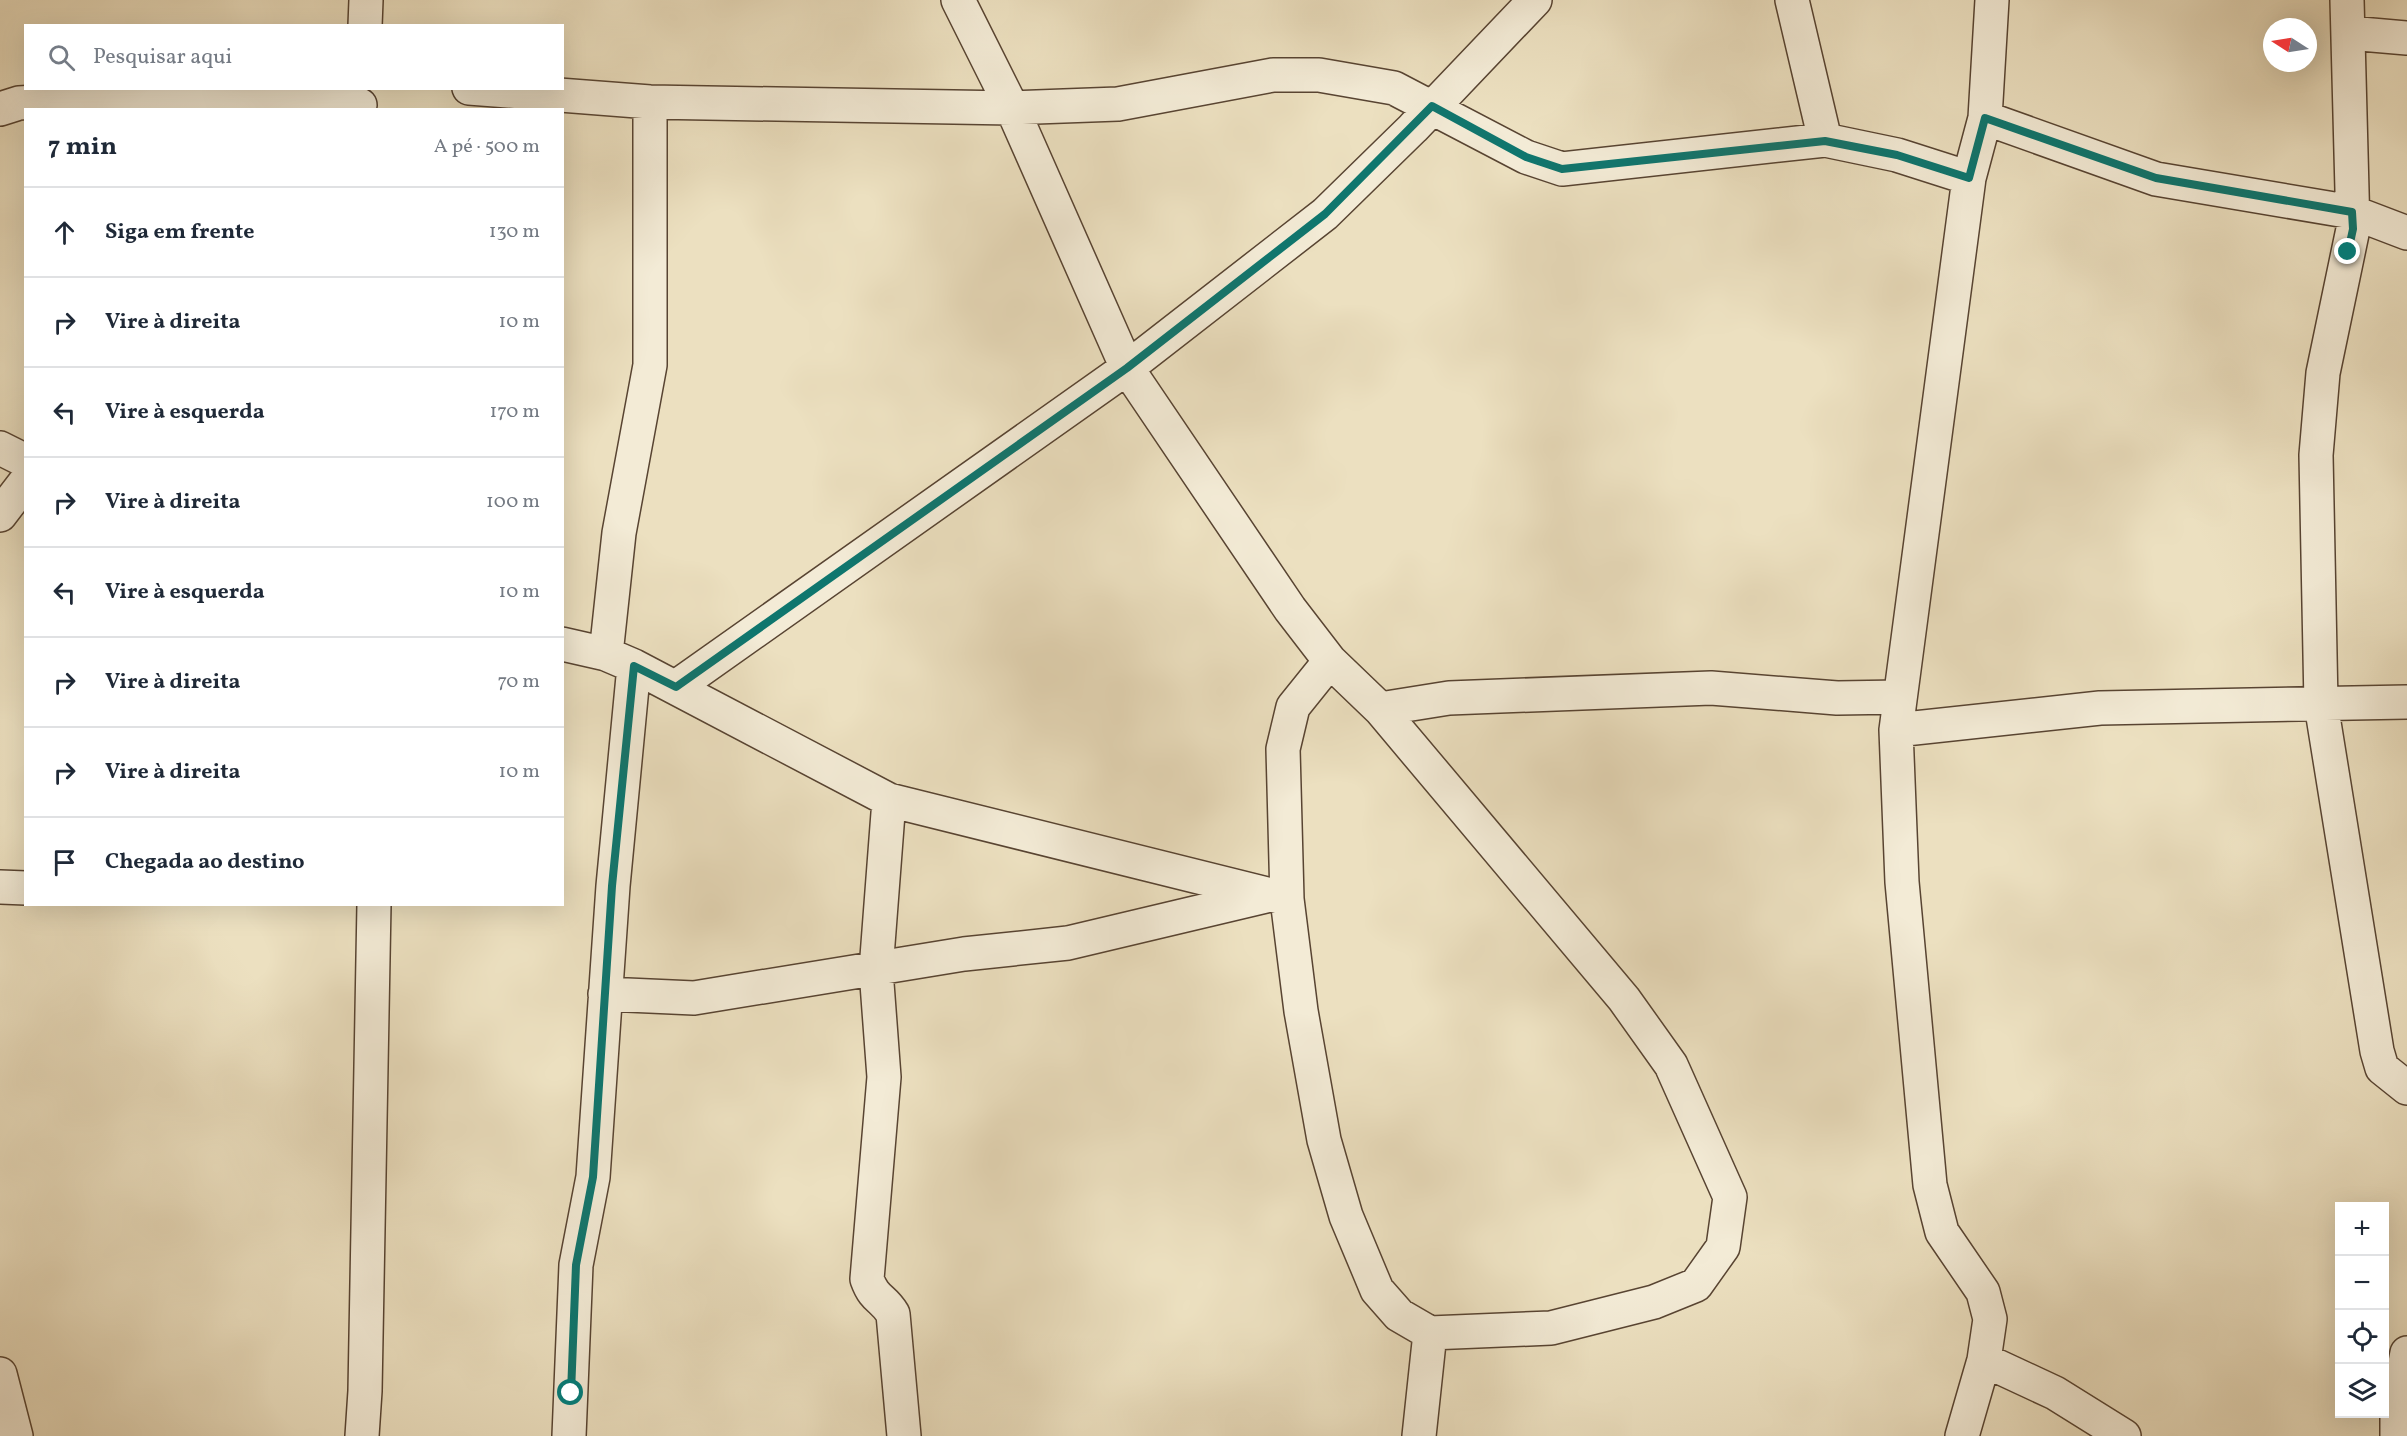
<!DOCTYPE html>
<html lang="pt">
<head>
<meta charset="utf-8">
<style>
  body { margin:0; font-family:Vollkorn,serif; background:#f2f2f3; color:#1f2937 }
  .controls { position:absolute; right:18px; bottom:18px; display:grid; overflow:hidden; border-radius:0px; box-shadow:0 6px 24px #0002 }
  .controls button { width:54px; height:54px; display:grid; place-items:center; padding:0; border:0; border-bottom:2px solid #e0e1e3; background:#fff; color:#1f2937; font:30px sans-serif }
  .compass { position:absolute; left:2263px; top:18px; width:54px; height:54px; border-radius:50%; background:#fff; box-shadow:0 6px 24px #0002; rotate:282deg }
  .stop { position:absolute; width:18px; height:18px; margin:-14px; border:4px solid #0f766e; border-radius:50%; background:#fff }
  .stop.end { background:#0f766e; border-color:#fff; box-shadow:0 2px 6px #0008 }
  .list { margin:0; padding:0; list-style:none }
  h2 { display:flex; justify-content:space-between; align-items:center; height:78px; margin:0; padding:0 24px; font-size:26px }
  h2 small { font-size:20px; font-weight:400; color:#747a83 }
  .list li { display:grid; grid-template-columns:39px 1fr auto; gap:18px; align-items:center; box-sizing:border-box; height:90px; padding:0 24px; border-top:2px solid #e0e1e3 }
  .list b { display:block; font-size:22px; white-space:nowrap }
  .list em { font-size:20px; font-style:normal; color:#747a83 }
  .icon { flex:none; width:33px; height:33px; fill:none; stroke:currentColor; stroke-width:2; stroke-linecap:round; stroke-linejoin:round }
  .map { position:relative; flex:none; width:2407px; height:1436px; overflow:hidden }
  .search { position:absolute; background:#fff; box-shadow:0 6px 24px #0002; left:24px; top:24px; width:540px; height:66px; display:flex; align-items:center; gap:15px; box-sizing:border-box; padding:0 21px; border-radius:0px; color:#747a83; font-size:22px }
  .panel { position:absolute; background:#fff; box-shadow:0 6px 24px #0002; left:24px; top:108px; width:540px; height:798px; border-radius:0px }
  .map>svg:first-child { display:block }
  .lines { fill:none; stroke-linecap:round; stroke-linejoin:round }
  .street-casing { stroke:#584432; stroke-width:36 }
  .street { stroke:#f3ebd6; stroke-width:33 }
  .route { stroke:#0f766e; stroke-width:8 }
</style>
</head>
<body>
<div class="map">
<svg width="2407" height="1436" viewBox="0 0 2407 1436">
  <rect width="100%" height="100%" fill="#ece0c0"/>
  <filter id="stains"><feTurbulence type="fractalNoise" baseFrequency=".00333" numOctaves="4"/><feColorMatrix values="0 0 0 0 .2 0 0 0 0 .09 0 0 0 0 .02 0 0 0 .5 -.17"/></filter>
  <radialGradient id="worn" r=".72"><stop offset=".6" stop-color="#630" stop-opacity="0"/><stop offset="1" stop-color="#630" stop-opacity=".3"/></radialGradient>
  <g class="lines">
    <defs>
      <path id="street" d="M958 0 1012 108 1127 368 1290 609 1330 661 1380 709 1624 999 1671 1065 1730 1197 1723 1247 1696 1285 1654 1302 1551 1328 1430 1333 1399 1315 1377 1290 1346 1216 1324 1140 1301 1011 1287 899 1283 749 1293 707 1330 661
        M1792 0 1825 140
        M2347 0 2353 229 2323 373 2316 455 2321 704 2377 1051 2382 1068 2407 1088
        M365 26 366 0
        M2349 33 2407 38
        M469 88 650 102 1012 108 1118 104 1273 75H1319L1394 88 1526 157 1562 169 1825 140 1897 155 1969 178
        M0 109 19 103 163 94 360 105
        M1985 118 2156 179 2352 212 2407 233
        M0 448 26 461
        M0 515 26 481
        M562 644 606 654 634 666 889 800 1287 899
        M606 654 619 533 650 365V102
        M676 687 1127 368 1325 214 1413 128 1535 0
        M1380 709 1449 698 1711 688 1837 698 1900 697
        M1896 730 2100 708 2407 702
        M889 800 876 970 884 1077 867 1279C875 1301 883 1297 893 1314L904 1436
        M0 887 26 888
        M605 994 694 998 964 954 1068 943 1266 896
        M1984 1360 2055 1393 2124 1436
        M0 1374 16 1436
        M362 1436 365 1391 374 904
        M569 1436 576 1265 593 1177 613 886 634 666
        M1419 1436 1430 1333
        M1962 1436 1984 1360 1990 1319 1983 1292 1942 1232 1930 1185 1902 882 1896 730 1969 178 1985 118 1992 0
        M2397 1436V1403L2407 1353"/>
    </defs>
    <!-- street casing -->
    <use href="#street" class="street-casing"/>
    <!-- street -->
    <use href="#street" class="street"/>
  </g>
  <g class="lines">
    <!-- route -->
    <path class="route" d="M571 1393 576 1265 593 1177 612 886 634 666 676 687 1127 368 1325 214 1432 106 1526 157 1562 169 1825 141 1897 155 1969 178 1985 118 2156 178 2352 212 2353 229 2348 252"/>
  </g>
  <rect width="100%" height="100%" filter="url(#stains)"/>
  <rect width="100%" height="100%" fill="url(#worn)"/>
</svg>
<div class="controls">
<button>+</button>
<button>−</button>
<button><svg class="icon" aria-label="locate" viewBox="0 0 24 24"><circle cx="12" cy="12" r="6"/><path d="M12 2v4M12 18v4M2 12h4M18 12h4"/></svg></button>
<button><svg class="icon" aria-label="layers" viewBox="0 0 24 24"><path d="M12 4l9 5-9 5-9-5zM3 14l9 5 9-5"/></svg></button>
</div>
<svg class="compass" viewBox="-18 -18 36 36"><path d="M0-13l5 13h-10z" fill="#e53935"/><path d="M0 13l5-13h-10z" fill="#747a83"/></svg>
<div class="stop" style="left:571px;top:1393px"></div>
<div class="stop end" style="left:2348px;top:252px"></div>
<div class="search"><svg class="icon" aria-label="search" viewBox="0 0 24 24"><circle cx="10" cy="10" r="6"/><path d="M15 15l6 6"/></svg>Pesquisar aqui</div>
<section class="panel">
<h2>7 min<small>A pé · 500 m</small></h2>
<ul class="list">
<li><svg class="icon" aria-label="ahead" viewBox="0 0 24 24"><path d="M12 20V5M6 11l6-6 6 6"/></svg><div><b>Siga em frente</b></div><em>130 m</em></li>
<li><svg class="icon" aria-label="right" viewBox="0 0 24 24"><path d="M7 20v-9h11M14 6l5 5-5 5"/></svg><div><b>Vire à direita</b></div><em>10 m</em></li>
<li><svg class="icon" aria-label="left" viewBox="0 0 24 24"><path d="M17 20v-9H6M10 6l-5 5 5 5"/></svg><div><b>Vire à esquerda</b></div><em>170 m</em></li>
<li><svg class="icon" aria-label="right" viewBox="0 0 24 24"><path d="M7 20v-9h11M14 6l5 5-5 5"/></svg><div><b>Vire à direita</b></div><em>100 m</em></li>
<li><svg class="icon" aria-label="left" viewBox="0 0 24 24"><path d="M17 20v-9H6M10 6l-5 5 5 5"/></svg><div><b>Vire à esquerda</b></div><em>10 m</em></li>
<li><svg class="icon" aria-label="right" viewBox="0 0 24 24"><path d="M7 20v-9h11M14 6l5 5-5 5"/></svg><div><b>Vire à direita</b></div><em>70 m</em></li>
<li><svg class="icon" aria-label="right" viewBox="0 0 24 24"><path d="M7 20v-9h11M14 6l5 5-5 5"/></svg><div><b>Vire à direita</b></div><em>10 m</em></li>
<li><svg class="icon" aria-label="arrive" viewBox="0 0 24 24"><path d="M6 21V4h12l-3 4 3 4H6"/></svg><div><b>Chegada ao destino</b></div></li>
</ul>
</section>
</div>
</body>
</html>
